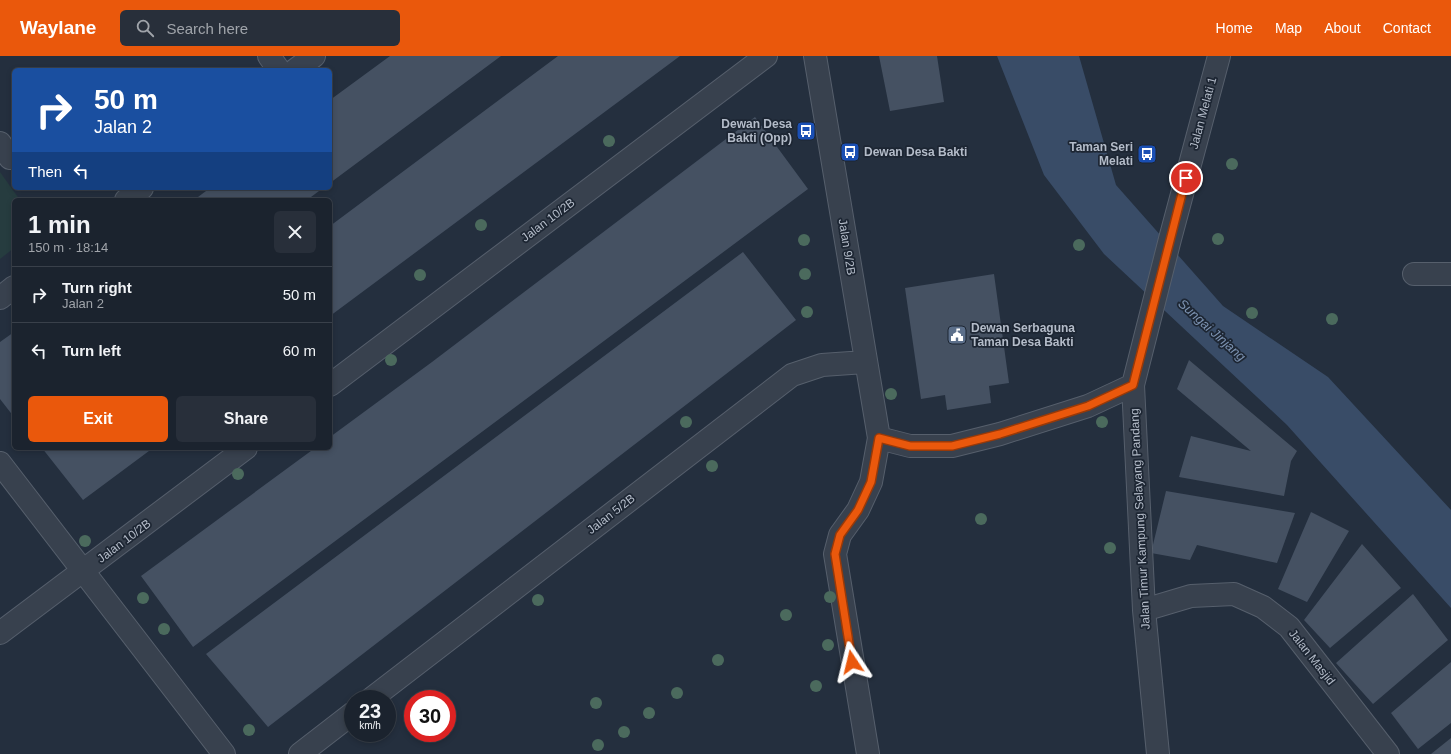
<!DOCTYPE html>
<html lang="en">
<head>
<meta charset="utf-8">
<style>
	body { margin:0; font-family:Arial,sans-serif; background:#282f3a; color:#f1f3f6; height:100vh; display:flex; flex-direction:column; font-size:15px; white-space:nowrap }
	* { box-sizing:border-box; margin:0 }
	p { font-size:13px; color:#a0a4aa }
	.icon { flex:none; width:22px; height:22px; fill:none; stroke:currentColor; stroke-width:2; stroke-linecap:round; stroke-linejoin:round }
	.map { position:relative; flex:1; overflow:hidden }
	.details { position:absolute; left:12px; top:142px; width:320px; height:252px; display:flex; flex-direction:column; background:#1b232e; border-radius:6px; box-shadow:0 2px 6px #0003,0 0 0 1px #39404a }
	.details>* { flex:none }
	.banner { position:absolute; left:12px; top:12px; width:320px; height:122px; border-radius:6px; box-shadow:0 2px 6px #0003,0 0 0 1px #39404a; background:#1a4fa0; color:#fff; overflow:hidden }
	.speed { position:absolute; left:344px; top:634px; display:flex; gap:8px; font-size:20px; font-weight:700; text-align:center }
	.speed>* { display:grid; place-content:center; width:52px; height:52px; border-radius:50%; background:#1b232e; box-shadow:0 2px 6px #0003,0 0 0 1px #39404a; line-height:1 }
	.speed small { font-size:10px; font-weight:400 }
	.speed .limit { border:6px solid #d22; background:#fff; color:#111 }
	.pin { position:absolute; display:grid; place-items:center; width:34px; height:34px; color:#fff; margin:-17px; border:2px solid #fff; border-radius:50%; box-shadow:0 1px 4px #0007 }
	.me { position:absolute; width:44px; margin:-22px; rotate:350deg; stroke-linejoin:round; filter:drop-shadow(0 0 3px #0008) }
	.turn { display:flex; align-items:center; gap:14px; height:84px; padding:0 16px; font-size:18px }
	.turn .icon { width:52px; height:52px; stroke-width:2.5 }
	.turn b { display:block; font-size:28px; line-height:34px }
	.then { display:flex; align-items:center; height:38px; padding:0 16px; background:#0003; gap:8px; font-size:15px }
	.round { display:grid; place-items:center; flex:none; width:42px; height:42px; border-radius:6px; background:#282f3a }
	.headline { display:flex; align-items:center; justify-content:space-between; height:68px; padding:0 16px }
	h1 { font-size:24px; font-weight:700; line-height:30px }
	.action { display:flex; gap:8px; margin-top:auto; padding:8px 16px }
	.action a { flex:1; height:46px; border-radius:6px; background:#ea580c; color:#fff; font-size:16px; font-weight:700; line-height:46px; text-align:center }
	.action a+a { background:#282f3a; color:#f1f3f6 }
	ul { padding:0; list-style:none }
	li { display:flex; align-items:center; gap:12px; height:56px; padding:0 16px; border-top:1px solid #39404a }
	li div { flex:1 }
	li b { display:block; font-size:15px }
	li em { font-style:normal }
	header { display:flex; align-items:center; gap:24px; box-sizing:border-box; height:56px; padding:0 20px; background:#ea580c; color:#fff }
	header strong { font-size:19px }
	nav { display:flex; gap:22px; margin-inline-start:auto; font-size:14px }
	.search { width:280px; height:36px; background:#282f3a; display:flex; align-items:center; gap:10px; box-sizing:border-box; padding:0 14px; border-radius:6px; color:#a0a4aa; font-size:15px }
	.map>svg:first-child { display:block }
</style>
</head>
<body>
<header>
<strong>Waylane</strong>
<div class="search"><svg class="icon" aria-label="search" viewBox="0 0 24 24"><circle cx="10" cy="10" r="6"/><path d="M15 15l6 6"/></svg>Search here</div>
<nav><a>Home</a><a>Map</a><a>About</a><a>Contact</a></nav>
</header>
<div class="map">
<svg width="1451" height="698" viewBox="0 0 1451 698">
	<rect width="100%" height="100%" fill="#242f3e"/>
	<path fill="#263c3f" d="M 0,116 L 20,144 L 14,144 L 14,192 L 0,203 Z"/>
	<path fill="#394c67" d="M 997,0 L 1079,0 L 1116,129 L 1223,250 L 1328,321 L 1451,454 L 1451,552 L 1287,369 L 1104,198 L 1044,119 Z"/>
	<path fill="#455162" d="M 390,0 L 501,0 L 330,127 L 330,44 Z
		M 558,0 L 680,0 L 330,260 L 330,170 Z
		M 879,0 L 937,0 L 944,46 L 890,55 Z
		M 755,61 L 808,133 L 193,591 L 141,520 L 315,392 L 330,392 L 330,381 L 432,306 Z
		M 210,132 L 323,132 L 307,144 L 194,144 Z
		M 743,196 L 796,264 L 268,671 L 206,598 Z
		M 994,218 L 1009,327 L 989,330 L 991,347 L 947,354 L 945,339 L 921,343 L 905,232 Z
		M 14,276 L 14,361 L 0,343 L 0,286 Z
		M 1189,304 L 1297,395 L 1291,405 L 1284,440 L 1179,421 L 1191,380 L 1251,395 L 1177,333 Z
		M 42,392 L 153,392 L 83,444 Z
		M 1166,435 L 1295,457 L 1277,507 L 1197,489 L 1190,504 L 1151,497 Z
		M 1311,456 L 1349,475 L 1307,546 L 1278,533 Z
		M 1362,488 L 1401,532 L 1330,592 L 1304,564 Z
		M 1413,538 L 1448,584 L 1373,648 L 1336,607 Z
		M 1451,606 L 1451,667 L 1418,693 L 1391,657 Z
		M 1451,682 L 1451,698 L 1431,698 Z"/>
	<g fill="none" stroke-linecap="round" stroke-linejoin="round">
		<defs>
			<path id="minor" d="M 269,0 L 279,14
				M 815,0 L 879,382 L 871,426 L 858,454 L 840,479 L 835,498 L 868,698
				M 295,14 L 314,0
				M 0,87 L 10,102
				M 126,144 L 142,132
				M 1414,218 L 1451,218
				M 0,242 L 14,231
				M 330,329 L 766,0
				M 879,382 L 910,390 L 952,390 L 1000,378 L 1088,350 L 1133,329
				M 0,407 L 224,698
				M 1144,554 L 1191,540 L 1234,538 L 1263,551 L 1289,571 L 1388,698
				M 0,577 L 246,392
				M 371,643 L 792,319 L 822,309 L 865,306
				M 300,698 L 353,657
				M 1158,698 L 1144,554 L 1133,329 L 1170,183 L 1219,0"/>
		</defs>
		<use href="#minor" stroke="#565f6c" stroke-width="24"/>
		<use href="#minor" stroke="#38414e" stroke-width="22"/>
	</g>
	<g fill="#4b6a5d">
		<circle cx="609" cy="85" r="6"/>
		<circle cx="1232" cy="108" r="6"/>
		<circle cx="481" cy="169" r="6"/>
		<circle cx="1218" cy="183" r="6"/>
		<circle cx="804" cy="184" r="6"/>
		<circle cx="1079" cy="189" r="6"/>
		<circle cx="805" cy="218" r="6"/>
		<circle cx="420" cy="219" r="6"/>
		<circle cx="807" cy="256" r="6"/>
		<circle cx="1252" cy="257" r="6"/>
		<circle cx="1332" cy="263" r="6"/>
		<circle cx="391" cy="304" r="6"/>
		<circle cx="891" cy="338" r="6"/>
		<circle cx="686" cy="366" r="6"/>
		<circle cx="1102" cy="366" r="6"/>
		<circle cx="712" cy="410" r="6"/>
		<circle cx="238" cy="418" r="6"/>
		<circle cx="981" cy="463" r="6"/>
		<circle cx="85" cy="485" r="6"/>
		<circle cx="1110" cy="492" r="6"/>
		<circle cx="830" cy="541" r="6"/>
		<circle cx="143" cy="542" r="6"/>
		<circle cx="538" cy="544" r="6"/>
		<circle cx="786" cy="559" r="6"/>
		<circle cx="164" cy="573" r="6"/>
		<circle cx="828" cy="589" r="6"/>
		<circle cx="718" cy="604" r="6"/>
		<circle cx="816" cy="630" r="6"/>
		<circle cx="677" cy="637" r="6"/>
		<circle cx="596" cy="647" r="6"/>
		<circle cx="649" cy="657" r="6"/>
		<circle cx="249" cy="674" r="6"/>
		<circle cx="624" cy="676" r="6"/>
		<circle cx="598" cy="689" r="6"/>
	</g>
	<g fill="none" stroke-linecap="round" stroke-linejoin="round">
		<defs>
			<path id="route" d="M 852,606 L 835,498 L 840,479 L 858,454 L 871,426 L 879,382 L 910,390 L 952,390 L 1000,378 L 1088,350 L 1133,329 L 1186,122"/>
		</defs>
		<use href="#route" stroke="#983908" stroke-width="10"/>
		<use href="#route" stroke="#ea580c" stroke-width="7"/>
	</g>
	<defs>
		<symbol id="bus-square" viewBox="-11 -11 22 22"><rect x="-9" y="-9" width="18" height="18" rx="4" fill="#1a4fb4" stroke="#1d2633"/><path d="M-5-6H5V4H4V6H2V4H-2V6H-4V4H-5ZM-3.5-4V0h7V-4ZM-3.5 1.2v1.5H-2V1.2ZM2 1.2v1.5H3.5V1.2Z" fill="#fff"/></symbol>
		<symbol id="civic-square" viewBox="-11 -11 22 22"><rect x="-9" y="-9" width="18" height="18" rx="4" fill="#5c6f8a" stroke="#1d2633"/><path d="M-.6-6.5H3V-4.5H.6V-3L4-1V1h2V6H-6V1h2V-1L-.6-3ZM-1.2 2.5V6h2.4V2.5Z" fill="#fff"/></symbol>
	</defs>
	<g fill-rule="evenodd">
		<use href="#bus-square" x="795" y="64" width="22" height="22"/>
		<use href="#bus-square" x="839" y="85" width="22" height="22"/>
		<use href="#bus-square" x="1136" y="87" width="22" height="22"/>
		<use href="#civic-square" x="946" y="268" width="22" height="22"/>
	</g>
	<g text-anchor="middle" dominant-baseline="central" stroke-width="3.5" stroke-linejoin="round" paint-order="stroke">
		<g font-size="12" fill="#b4bcc9" stroke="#1d2633">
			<text transform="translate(1203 57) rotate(-75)">Jalan Melati 1</text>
			<text transform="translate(548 164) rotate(-37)">Jalan 10/2B</text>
			<text transform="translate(847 191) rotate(81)">Jalan 9/2B</text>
			<text transform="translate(611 458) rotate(-38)">Jalan 5/2B</text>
			<text transform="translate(1140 463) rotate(-93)">Jalan Timur Kampung Selayang Pandang</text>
			<text transform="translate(124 485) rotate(-37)">Jalan 10/2B</text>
			<text transform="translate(1312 601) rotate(52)">Jalan Masjid</text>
		</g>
		<g font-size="12" font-weight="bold" fill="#b4bcc9" stroke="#1d2633" text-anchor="end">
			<text x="792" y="68">Dewan Desa<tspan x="792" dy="14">Bakti (Opp)</tspan></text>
			<text x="1133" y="91">Taman Seri<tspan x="1133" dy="14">Melati</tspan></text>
			<text x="864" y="96" text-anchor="start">Dewan Desa Bakti</text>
			<text x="971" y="272" text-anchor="start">Dewan Serbaguna<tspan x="971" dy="14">Taman Desa Bakti</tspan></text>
		</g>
		<g font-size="13" font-style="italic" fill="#7c92b1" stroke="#1d2633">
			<text transform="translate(1212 274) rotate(42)">Sungai Jinjang</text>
		</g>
	</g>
</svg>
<div class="speed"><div>23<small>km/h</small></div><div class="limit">30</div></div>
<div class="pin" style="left:1186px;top:122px;background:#d93025"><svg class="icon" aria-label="arrive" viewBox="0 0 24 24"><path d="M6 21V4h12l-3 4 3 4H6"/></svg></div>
<svg class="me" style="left:852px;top:606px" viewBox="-20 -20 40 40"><path d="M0-17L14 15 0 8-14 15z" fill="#ea580c" stroke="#fff" stroke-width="4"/></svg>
<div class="banner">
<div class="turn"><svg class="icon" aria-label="right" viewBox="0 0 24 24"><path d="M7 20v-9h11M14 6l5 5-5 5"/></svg><div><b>50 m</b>Jalan 2</div></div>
<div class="then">Then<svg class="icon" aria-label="left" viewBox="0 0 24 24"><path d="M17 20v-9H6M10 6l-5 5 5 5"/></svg></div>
</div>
<section class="details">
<div class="headline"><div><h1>1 min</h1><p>150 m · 18:14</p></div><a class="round"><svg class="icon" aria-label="close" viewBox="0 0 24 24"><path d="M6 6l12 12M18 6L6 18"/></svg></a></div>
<ul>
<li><svg class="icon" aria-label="right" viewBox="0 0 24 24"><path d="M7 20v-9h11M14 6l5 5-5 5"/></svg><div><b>Turn right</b><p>Jalan 2</p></div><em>50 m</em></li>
<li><svg class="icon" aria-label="left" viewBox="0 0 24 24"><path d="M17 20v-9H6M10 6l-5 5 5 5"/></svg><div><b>Turn left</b></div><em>60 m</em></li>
</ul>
<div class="action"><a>Exit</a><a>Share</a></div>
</section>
</div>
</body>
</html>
